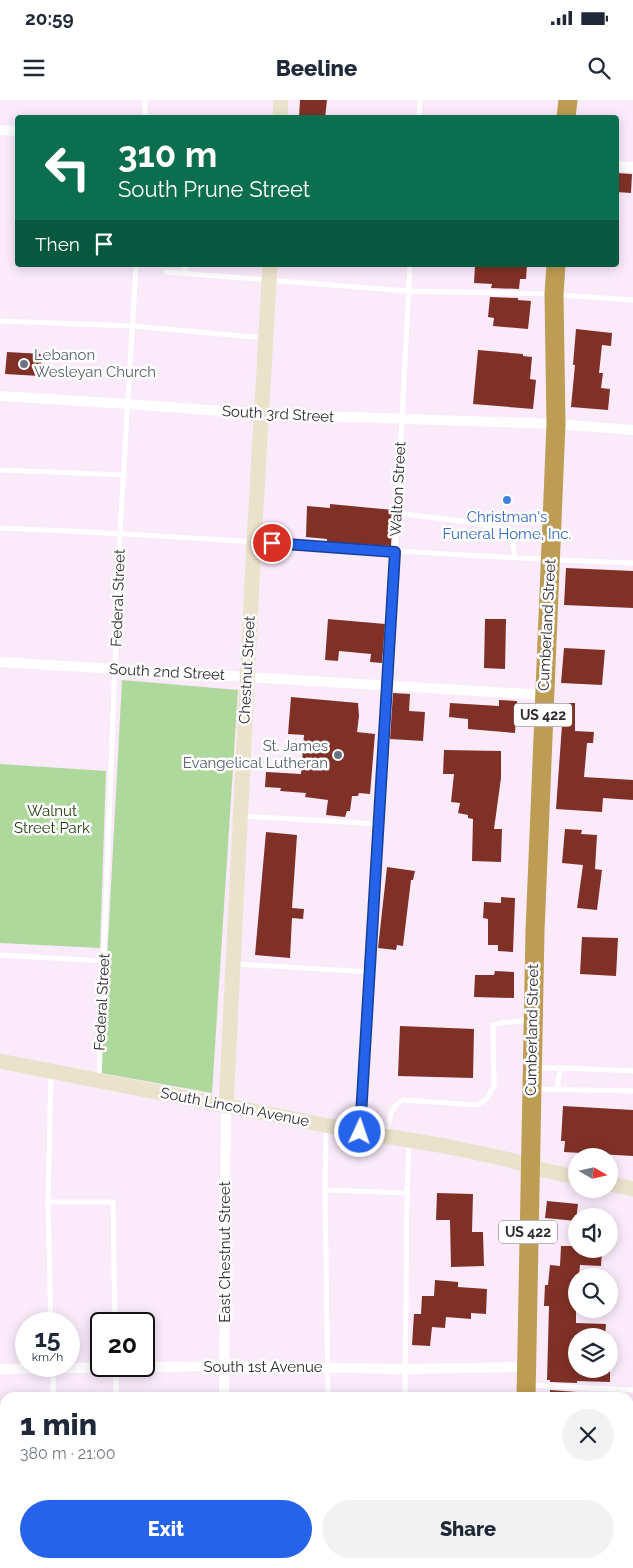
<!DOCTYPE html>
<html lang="en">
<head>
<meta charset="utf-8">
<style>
	body { margin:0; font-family:Raleway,sans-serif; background:#f2f2f3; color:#1f2937; height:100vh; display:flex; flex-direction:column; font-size:19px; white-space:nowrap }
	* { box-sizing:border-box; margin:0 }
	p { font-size:16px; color:#747a83 }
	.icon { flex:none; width:28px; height:28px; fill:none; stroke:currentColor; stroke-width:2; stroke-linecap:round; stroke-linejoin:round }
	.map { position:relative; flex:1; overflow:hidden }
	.drawer { position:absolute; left:0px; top:1292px; width:634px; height:176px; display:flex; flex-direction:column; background:#fff; border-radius:15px 15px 0 0; box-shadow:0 2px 12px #0003 }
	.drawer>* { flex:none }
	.hud { position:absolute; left:15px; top:15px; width:604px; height:152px; border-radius:5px; box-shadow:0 2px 12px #0003; background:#0b6e4f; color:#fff; overflow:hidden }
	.needle { width:32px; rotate:99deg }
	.buttons { position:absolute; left:568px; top:1048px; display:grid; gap:10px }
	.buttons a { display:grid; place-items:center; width:50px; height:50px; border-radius:50%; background:#fff; box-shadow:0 2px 12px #0003; font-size:25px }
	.speed { position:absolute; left:15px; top:1212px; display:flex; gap:10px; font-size:25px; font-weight:700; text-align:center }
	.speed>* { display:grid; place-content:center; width:65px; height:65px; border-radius:50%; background:#fff; box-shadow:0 2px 12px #0003; line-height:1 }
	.speed small { font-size:12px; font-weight:400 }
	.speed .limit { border:2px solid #111; border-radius:8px; background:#fff; color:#111 }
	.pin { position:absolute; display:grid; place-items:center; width:42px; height:42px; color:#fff; margin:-21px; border:2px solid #fff; border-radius:50%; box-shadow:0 1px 5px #0007 }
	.me { position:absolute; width:55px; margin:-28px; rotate:3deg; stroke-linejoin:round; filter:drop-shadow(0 0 4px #0008) }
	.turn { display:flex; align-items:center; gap:18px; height:105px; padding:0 20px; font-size:22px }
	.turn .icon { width:65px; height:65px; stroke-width:2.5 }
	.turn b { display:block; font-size:35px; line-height:42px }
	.then { display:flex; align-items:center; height:48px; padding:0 20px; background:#0003; gap:10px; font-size:19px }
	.round { display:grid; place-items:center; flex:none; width:52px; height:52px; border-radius:26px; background:#f2f2f3 }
	.head { display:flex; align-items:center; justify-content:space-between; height:85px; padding:0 20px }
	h1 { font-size:30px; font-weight:800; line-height:38px }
	.cta { display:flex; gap:10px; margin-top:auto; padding:10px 20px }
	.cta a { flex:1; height:58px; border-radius:30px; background:#2563eb; color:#fff; font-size:20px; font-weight:800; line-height:58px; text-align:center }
	.cta a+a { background:#f2f2f3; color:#1f2937 }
	.status { display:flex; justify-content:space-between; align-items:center; height:35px; padding:0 25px; background:#fff; direction:ltr }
	.status svg { height:14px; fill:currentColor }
	header { display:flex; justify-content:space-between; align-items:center; height:65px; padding:0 20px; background:#fff; font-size:22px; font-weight:800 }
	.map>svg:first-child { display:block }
</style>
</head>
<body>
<div class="status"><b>20:59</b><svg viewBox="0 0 49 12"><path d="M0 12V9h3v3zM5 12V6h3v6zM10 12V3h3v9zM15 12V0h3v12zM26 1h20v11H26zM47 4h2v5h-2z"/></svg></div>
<header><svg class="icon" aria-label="menu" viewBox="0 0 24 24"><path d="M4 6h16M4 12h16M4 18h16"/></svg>Beeline<svg class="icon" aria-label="search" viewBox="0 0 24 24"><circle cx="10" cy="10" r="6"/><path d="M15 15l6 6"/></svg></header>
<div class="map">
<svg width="633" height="1468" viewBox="0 0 633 1468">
	<rect width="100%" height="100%" fill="#faeafa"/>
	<path fill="#afd99c" d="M 122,580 L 238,590 L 212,993 L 101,973 Z
		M 0,664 L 106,671 L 100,848 L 0,843 Z"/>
	<path fill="#803127" d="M 300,0 L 327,0 L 325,18 L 299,18 Z
		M 616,73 L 632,74 L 631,93 L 616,92 Z
		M 475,165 L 527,165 L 526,179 L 520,179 L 519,189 L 491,188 L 492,184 L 474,183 Z
		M 490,197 L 518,198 L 518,200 L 531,201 L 528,229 L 493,226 L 494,218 L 488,217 Z
		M 576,229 L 612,233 L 611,246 L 602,245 L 599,273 L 603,273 L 601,288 L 610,289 L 608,310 L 571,307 L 575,265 L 573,265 Z
		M 478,250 L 523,254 L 523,256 L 532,257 L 530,279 L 536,280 L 533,309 L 473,304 Z
		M 7,252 L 42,254 L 40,276 L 5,274 Z
		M 330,404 L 393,410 L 391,446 L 327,442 L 327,439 L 306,437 L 307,406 L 330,408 Z
		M 566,468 L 633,471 L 633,508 L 564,505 Z
		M 328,519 L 385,524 L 382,563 L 370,562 L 371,554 L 339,551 L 338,561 L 325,560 Z
		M 485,519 L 506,519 L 505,569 L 484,568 Z
		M 564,548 L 605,550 L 602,585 L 561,583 Z
		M 393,593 L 410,594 L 409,611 L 425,612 L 423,641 L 390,639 Z
		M 291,597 L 358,603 L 359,616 L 357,632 L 375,634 L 370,694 L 359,693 L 358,696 L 352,696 L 350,711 L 347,711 L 345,717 L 326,715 L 328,700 L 305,697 L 306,693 L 280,691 L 281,688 L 265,687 L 266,672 L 301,674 L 304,635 L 288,634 Z
		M 499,600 L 517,601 L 515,633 L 468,629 L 468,619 L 449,617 L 450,603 L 499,606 Z
		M 560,603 L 575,603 L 575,631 L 594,632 L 593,643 L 587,643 L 584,677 L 633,680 L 633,700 L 603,698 L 602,712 L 556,709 L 562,625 L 560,625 Z
		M 444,650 L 501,651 L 501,678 L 494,729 L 502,729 L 501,762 L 472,761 L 473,719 L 468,718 L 468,715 L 458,713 L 460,703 L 451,702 L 454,674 L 443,674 Z
		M 565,729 L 582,730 L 581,734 L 597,735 L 595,769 L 602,770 L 597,810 L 577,808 L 583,765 L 562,763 Z
		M 266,732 L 297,735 L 292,808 L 304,809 L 303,819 L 292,818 L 290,858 L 255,855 Z
		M 387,767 L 415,771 L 413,780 L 411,780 L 403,846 L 397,845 L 396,850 L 378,848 Z
		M 501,797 L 515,798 L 513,852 L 498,851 L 498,845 L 488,845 L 488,819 L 483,818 L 484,802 L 501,803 Z
		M 582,837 L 618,838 L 616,876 L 580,874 Z
		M 495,871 L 514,872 L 514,898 L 474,897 L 475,875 L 494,875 Z
		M 400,926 L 474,929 L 473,978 L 398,976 Z
		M 563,1006 L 633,1010 L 633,1056 L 564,1052 L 565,1041 L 561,1041 Z
		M 437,1093 L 473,1094 L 472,1132 L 483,1132 L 484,1166 L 451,1167 L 450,1120 L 436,1120 Z
		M 547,1101 L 578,1104 L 576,1121 L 545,1118 Z
		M 561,1146 L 576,1146 L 576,1149 L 602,1149 L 601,1166 L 580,1165 L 579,1176 L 576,1176 L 576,1223 L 606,1224 L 605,1236 L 576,1236 L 576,1269 L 610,1269 L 610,1282 L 577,1281 L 577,1283 L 550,1282 L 550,1280 L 547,1280 L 549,1206 L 544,1206 L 545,1185 L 548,1185 L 550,1165 L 560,1166 Z
		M 435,1180 L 458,1182 L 458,1187 L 487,1189 L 486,1214 L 471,1213 L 471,1219 L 446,1217 L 445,1228 L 432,1227 L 430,1246 L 412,1245 L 414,1214 L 421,1214 L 422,1196 L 434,1196 Z
		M 550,1290 L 577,1292 L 577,1298 L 550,1298 Z"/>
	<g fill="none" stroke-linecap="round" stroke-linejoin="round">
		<path stroke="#fff" stroke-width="5" d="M 145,18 L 145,0
			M 419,18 L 420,0
			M 166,172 L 408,191 L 550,194
			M 185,174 L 185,165
			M 559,195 L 633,200
			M 0,221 L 132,226 L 264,238
			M 0,370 L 125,375
			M 397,413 L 476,423 L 502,429 L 512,439 L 515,458
			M 0,428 C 211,436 422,456 633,463
			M 243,716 L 379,724
			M 0,855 L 104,861
			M 236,864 L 370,872
			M 537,968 L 564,968
			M 51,974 L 48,1102 L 51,1224
			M 99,980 L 120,433 L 136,165
			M 537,989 L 633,991
			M 560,990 C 556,982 558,974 564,968 L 633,971
			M 326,1028 L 325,1090 L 328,1298
			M 360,1031 L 395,452 L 410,165
			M 388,1034 C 390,1018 388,1008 404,1000 L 477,1005 L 487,999 L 494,986 L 493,925 L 500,923 L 530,920
			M 325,1090 L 407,1093
			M 48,1102 L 113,1102 L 115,1224
			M 116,1267 L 116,1298
			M 529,1285 L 633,1290
			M 53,1298 L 53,1267
			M 405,1298 L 407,1093 L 409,1041
			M 119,1464 L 119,1468
			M 328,1464 L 328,1468
			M 406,1464 L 406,1468"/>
		<path stroke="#fff" stroke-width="10" d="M 0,30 L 18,31
			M 616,66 L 633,67
			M 0,296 L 128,304 L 262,314 L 556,324 L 633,330
			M 0,562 L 543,595
			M 0,1269 L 225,1266 L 405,1269 L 526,1267
			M 224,1298 L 226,1006
			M 629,1426 L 633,1426
			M 222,1468 L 222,1464"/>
		<path stroke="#ebe2cb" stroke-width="15" d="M 280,18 L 281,0
			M 0,961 L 360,1032 L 445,1046 L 506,1059 L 543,1070 L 576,1077
			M 226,1006 L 254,442 L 270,165
			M 609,1084 L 633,1089"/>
		<path stroke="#bd9d53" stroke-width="19" d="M 566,18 L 568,0
			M 526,1298 L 535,831 L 556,324 L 554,194 L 556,165
			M 527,1464 L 527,1468"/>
	</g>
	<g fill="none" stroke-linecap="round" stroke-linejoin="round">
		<defs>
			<path id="route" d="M 272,443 L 395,452 L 360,1032"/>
		</defs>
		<use href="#route" stroke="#184099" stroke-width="12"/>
		<use href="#route" stroke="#2563eb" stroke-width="9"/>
	</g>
	<g fill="#6b7280" stroke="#fdfdfd" stroke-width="2">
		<circle cx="24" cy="264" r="5"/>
		<circle cx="338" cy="655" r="5"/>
	</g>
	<circle fill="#3f7fe0" stroke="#fdfdfd" stroke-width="2" cx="507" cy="400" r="5"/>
	<g text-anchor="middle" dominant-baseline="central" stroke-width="5" stroke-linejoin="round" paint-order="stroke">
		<g fill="#fdfdfd" stroke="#6f6b6f" stroke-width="1">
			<rect x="514" y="603.5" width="58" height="23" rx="4"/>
			<rect x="499" y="1120.5" width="58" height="23" rx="4"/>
		</g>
		<g font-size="14" font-weight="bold" fill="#322c32">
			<text x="543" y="615">US 422</text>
			<text x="528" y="1132">US 422</text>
		</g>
		<g font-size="15" fill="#5b616d" stroke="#fdfdfd" text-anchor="start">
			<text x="34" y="255">Lebanon<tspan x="34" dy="17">Wesleyan Church</tspan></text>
			<text x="328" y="646" text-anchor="end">St. James<tspan x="328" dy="17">Evangelical Lutheran</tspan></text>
		</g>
		<g font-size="15" fill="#322c32" stroke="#fdfdfd">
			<text transform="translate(278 314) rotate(3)">South 3rd Street</text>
			<text transform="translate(398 389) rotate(-87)">Walton Street</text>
			<text transform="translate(118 498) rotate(-88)">Federal Street</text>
			<text transform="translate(547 525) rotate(-87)">Cumberland Street</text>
			<text transform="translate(247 570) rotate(-87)">Chestnut Street</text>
			<text transform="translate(167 572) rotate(3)">South 2nd Street</text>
			<text transform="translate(102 902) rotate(-87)">Federal Street</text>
			<text transform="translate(532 930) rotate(-89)">Cumberland Street</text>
			<text transform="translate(235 1007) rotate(11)">South Lincoln Avenue</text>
			<text transform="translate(225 1152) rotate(-90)">East Chestnut Street</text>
			<text x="263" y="1267">South 1st Avenue</text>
		</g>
		<g font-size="15" fill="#366cbe" stroke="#fdfdfd">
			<text x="507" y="417">Christman's<tspan x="507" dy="17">Funeral Home, Inc.</tspan></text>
		</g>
		<g font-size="15" fill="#1d3d0a" stroke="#fdfdfd">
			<text x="52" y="711">Walnut<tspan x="52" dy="17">Street Park</tspan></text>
		</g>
	</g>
</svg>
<div class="buttons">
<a><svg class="needle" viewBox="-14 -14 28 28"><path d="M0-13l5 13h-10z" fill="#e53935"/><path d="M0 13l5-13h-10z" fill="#747a83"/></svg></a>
<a><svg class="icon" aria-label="sound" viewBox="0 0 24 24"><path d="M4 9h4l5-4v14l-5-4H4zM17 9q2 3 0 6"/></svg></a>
<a><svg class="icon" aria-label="search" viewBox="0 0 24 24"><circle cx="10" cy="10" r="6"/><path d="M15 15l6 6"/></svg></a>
<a><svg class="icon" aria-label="layers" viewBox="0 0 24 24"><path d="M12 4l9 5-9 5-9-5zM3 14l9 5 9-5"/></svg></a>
</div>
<div class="speed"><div>15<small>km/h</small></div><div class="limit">20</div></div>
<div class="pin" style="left:272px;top:443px;background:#d93025"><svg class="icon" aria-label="arrive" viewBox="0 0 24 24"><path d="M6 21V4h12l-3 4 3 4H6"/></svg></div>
<svg class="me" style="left:360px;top:1032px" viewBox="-20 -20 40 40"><circle r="17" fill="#2563eb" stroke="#fff" stroke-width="3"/><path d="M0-11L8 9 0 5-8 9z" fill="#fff"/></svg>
<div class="hud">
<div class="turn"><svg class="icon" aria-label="left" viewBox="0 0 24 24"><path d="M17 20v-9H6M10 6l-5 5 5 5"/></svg><div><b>310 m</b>South Prune Street</div></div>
<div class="then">Then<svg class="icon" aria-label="arrive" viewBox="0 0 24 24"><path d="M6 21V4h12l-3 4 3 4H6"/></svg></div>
</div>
<section class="drawer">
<div class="head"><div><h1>1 min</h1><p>380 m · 21:00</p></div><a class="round"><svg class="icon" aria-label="close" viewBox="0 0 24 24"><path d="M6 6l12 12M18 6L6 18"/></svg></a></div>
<div class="cta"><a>Exit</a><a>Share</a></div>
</section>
</div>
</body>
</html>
